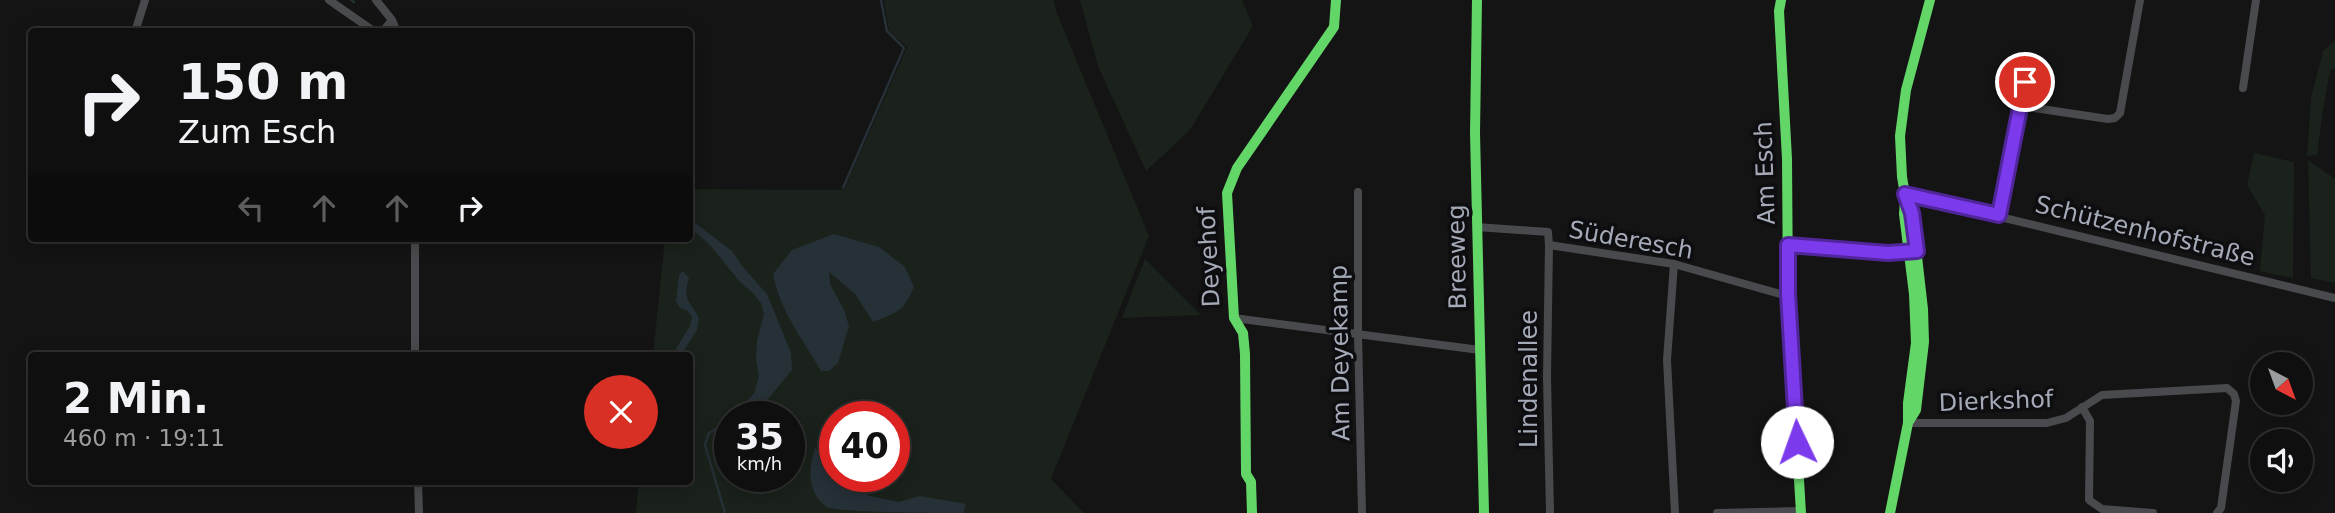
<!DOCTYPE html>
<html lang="de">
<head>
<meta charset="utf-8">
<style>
	body { margin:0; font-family:"DejaVu Sans",sans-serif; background:#181818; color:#f1f3f6; height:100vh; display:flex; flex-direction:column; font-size:26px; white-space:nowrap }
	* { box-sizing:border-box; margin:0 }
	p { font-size:23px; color:#9b9c9e }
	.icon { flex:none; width:38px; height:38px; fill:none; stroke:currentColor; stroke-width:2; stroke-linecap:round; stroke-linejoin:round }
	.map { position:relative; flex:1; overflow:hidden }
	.details { position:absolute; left:28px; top:352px; width:665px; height:133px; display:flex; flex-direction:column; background:#0f0f0f; border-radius:7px; box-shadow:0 4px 18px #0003,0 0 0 2px #2f2f2f }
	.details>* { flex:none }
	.hud { position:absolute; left:28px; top:28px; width:665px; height:214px; border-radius:7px; box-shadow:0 4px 18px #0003,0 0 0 2px #2f2f2f; background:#0f0f0f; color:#f1f3f6; overflow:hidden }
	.needle { width:46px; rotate:139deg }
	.tools { position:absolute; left:2250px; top:352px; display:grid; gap:14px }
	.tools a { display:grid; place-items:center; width:63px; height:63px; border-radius:50%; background:#0f0f0f; box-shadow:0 4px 18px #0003,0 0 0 2px #2f2f2f; font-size:35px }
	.speed { position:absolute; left:714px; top:401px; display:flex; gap:14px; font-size:35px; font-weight:700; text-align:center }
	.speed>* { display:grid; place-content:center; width:91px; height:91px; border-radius:50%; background:#0f0f0f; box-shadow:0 4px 18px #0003,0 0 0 2px #2f2f2f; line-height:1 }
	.speed small { font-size:18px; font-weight:400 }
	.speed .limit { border:10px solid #d22; background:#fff; color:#111 }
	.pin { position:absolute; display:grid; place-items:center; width:60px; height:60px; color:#fff; margin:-30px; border:4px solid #fff; border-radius:50%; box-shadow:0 2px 7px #0007 }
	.me { position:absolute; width:77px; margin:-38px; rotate:357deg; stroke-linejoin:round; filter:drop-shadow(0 0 5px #0008) }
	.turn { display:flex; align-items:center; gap:24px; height:147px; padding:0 35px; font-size:32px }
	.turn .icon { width:91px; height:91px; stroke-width:2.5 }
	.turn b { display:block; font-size:49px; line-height:60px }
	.lanes { display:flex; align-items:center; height:66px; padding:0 35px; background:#0003; justify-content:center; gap:35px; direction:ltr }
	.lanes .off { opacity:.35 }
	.round { display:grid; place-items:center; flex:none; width:74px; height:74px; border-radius:37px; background:#181818 }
	.overview { display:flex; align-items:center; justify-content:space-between; height:119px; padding:0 35px }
	h1 { font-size:42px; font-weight:700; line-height:52px }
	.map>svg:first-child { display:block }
</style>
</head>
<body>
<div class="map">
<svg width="2335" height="513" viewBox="0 0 2335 513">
	<rect width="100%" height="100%" fill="#141414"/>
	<path fill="#1a221b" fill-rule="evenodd" d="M 884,0 L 1054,0 L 1056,11 L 1149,236 L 1051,479 L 1084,513 L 636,513 L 639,481 L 690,481 L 690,355 L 653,355 L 665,238 L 690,238 L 690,189 L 844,190 L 907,47 L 889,31 ZM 730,416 L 789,416 L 789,476 L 730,476 ZM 835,416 L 894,416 L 894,476 L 835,476 Z
		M 1080,0 L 1242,0 L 1253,26 L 1190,130 L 1146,171 L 1098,66 Z
		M 2335,41 L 2335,68 L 2330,70 L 2322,116 L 2317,155 L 2307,156 L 2311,98 L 2323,51 Z
		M 2254,153 L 2294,162 L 2293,278 L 2260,271 L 2265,215 L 2247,185 Z
		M 2308,160 L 2335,179 L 2335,283 L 2311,278 Z
		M 1145,259 L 1201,315 L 1122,318 Z"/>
	<path fill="#263037" d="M 690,219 L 732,251 L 743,267 L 767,294 L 791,353 L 792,370 L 757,412 L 750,416 L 733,416 L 754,393 L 759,376 L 756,359 L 757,340 L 764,314 L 761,303 L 753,293 L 740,282 L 709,244 L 690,227 Z
		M 834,234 L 879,247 L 905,267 L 914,287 C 903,312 898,312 873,322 L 855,294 L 829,272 L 830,284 L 844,310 L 849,326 L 838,363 L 829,371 L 821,371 C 803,340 779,309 773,274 L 792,250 Z
		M 683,271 L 689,278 C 682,300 690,301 699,318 L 697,330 L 681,355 L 672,355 L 690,326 L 692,317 L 688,311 L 680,308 L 676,301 L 679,275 Z
		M 815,448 L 835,471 L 835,476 L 842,476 L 869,496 L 899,502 L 920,496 L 966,504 L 963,513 C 938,513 843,513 827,507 C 807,494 808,468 815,448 Z"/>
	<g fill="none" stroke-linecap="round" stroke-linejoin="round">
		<path stroke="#263037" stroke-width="2.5" d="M 351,0 L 354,2
			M 843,188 L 904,48 L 887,31 L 881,0
			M 725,513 L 705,445 L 709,433 L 730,421"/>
		<path stroke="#484a4d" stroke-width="8" d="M 329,0 L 375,32
			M 376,0 L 392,20 L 397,32
			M 135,32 L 145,0
			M 380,32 L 384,30 L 392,20
			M 2243,88 L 2256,0
			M 2021,106 L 2029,58
			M 1358,192 L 1358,334 L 1362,513
			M 1905,194 L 2335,298
			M 1999,215 L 2021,106 L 2108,119 L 2115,118 L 2120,113 L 2140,0
			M 1477,227 L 1548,232 L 1549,245 L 1674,264 L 1780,294 L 1788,294
			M 1549,245 L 1547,377 L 1550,513
			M 1788,245 L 1888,253 L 1914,252
			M 1674,264 L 1667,360 L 1675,513
			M 1234,318 L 1480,350
			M 415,355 L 415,238
			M 2082,407 L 2090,421 L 2089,500 L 2102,509 L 2153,513
			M 1908,423 L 2047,423 L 2066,418 L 2102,395 L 2227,388 L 2234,394 L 2236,401 L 2221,508 L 2217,513
			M 418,481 L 419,513
			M 1717,513 L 1801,511"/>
		<path stroke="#63d668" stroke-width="10" d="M 1477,0 L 1475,133 L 1484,513
			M 1781,0 L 1779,11 L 1787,159 L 1788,294 L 1801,513
			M 1908,423 L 1916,410 L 1924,342 L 1923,309 L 1912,213 L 1905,194 L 1902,177 L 1900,136 L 1906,90 L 1930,0
			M 1252,513 L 1251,482 L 1246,474 L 1245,354 L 1243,333 L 1234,318 L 1227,193 L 1237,168 L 1334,27 L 1336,0
			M 1890,513 L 1908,423 L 1908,403 L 1916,343 L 1914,294 L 1904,214 L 1905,201"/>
	</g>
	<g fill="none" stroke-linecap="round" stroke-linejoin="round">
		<defs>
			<path id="route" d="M 1797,442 L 1788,294 L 1788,245 L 1888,253 L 1917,251 L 1912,213 L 1905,194 L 1999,215 L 2025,82"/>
		</defs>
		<use href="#route" stroke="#51269a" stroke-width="18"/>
		<use href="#route" stroke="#7c3aed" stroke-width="12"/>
	</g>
	<g text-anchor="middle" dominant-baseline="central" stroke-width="7" stroke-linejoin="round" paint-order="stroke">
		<g font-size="24" fill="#a4aab7" stroke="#0e0e10">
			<text transform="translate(1765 173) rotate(-92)">Am Esch</text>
			<text transform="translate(2145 231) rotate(14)">Schützenhofstraße</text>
			<text transform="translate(1631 240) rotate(10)">Süderesch</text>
			<text transform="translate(1209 257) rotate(-93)">Deyehof</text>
			<text transform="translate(1457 257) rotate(-91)">Breeweg</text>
			<text transform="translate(1340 353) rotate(-91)">Am Deyekamp</text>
			<text transform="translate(1529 379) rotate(-90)">Lindenallee</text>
			<text transform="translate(1996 401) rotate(-2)">Dierkshof</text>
		</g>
	</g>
</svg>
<div class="tools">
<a><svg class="needle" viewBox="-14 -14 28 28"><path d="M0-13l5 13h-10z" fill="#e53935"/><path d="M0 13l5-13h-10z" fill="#9b9c9e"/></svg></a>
<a><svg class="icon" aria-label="sound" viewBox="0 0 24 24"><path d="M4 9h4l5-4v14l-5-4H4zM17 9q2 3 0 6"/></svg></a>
</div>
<div class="speed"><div>35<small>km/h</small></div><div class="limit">40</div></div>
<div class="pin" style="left:2025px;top:82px;background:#d93025"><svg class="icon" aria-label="arrive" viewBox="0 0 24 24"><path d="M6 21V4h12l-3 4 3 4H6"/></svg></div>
<svg class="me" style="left:1797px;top:442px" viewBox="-20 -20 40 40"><circle r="19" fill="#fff"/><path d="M0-13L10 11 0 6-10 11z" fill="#7c3aed"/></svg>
<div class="hud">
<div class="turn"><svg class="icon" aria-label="right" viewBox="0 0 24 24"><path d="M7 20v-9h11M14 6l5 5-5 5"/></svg><div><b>150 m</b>Zum Esch</div></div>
<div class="lanes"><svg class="icon off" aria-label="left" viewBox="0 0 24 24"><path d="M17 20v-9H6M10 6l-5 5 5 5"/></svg><svg class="icon off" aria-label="ahead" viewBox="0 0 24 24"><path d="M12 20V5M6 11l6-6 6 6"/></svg><svg class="icon off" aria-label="ahead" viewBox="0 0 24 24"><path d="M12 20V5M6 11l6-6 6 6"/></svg><svg class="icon" aria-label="right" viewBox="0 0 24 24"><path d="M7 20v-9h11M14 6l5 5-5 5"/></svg></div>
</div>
<section class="details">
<div class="overview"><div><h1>2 Min.</h1><p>460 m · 19:11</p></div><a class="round" style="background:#d93025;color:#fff"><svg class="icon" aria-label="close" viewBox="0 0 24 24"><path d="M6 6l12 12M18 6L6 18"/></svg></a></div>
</section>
</div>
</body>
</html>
